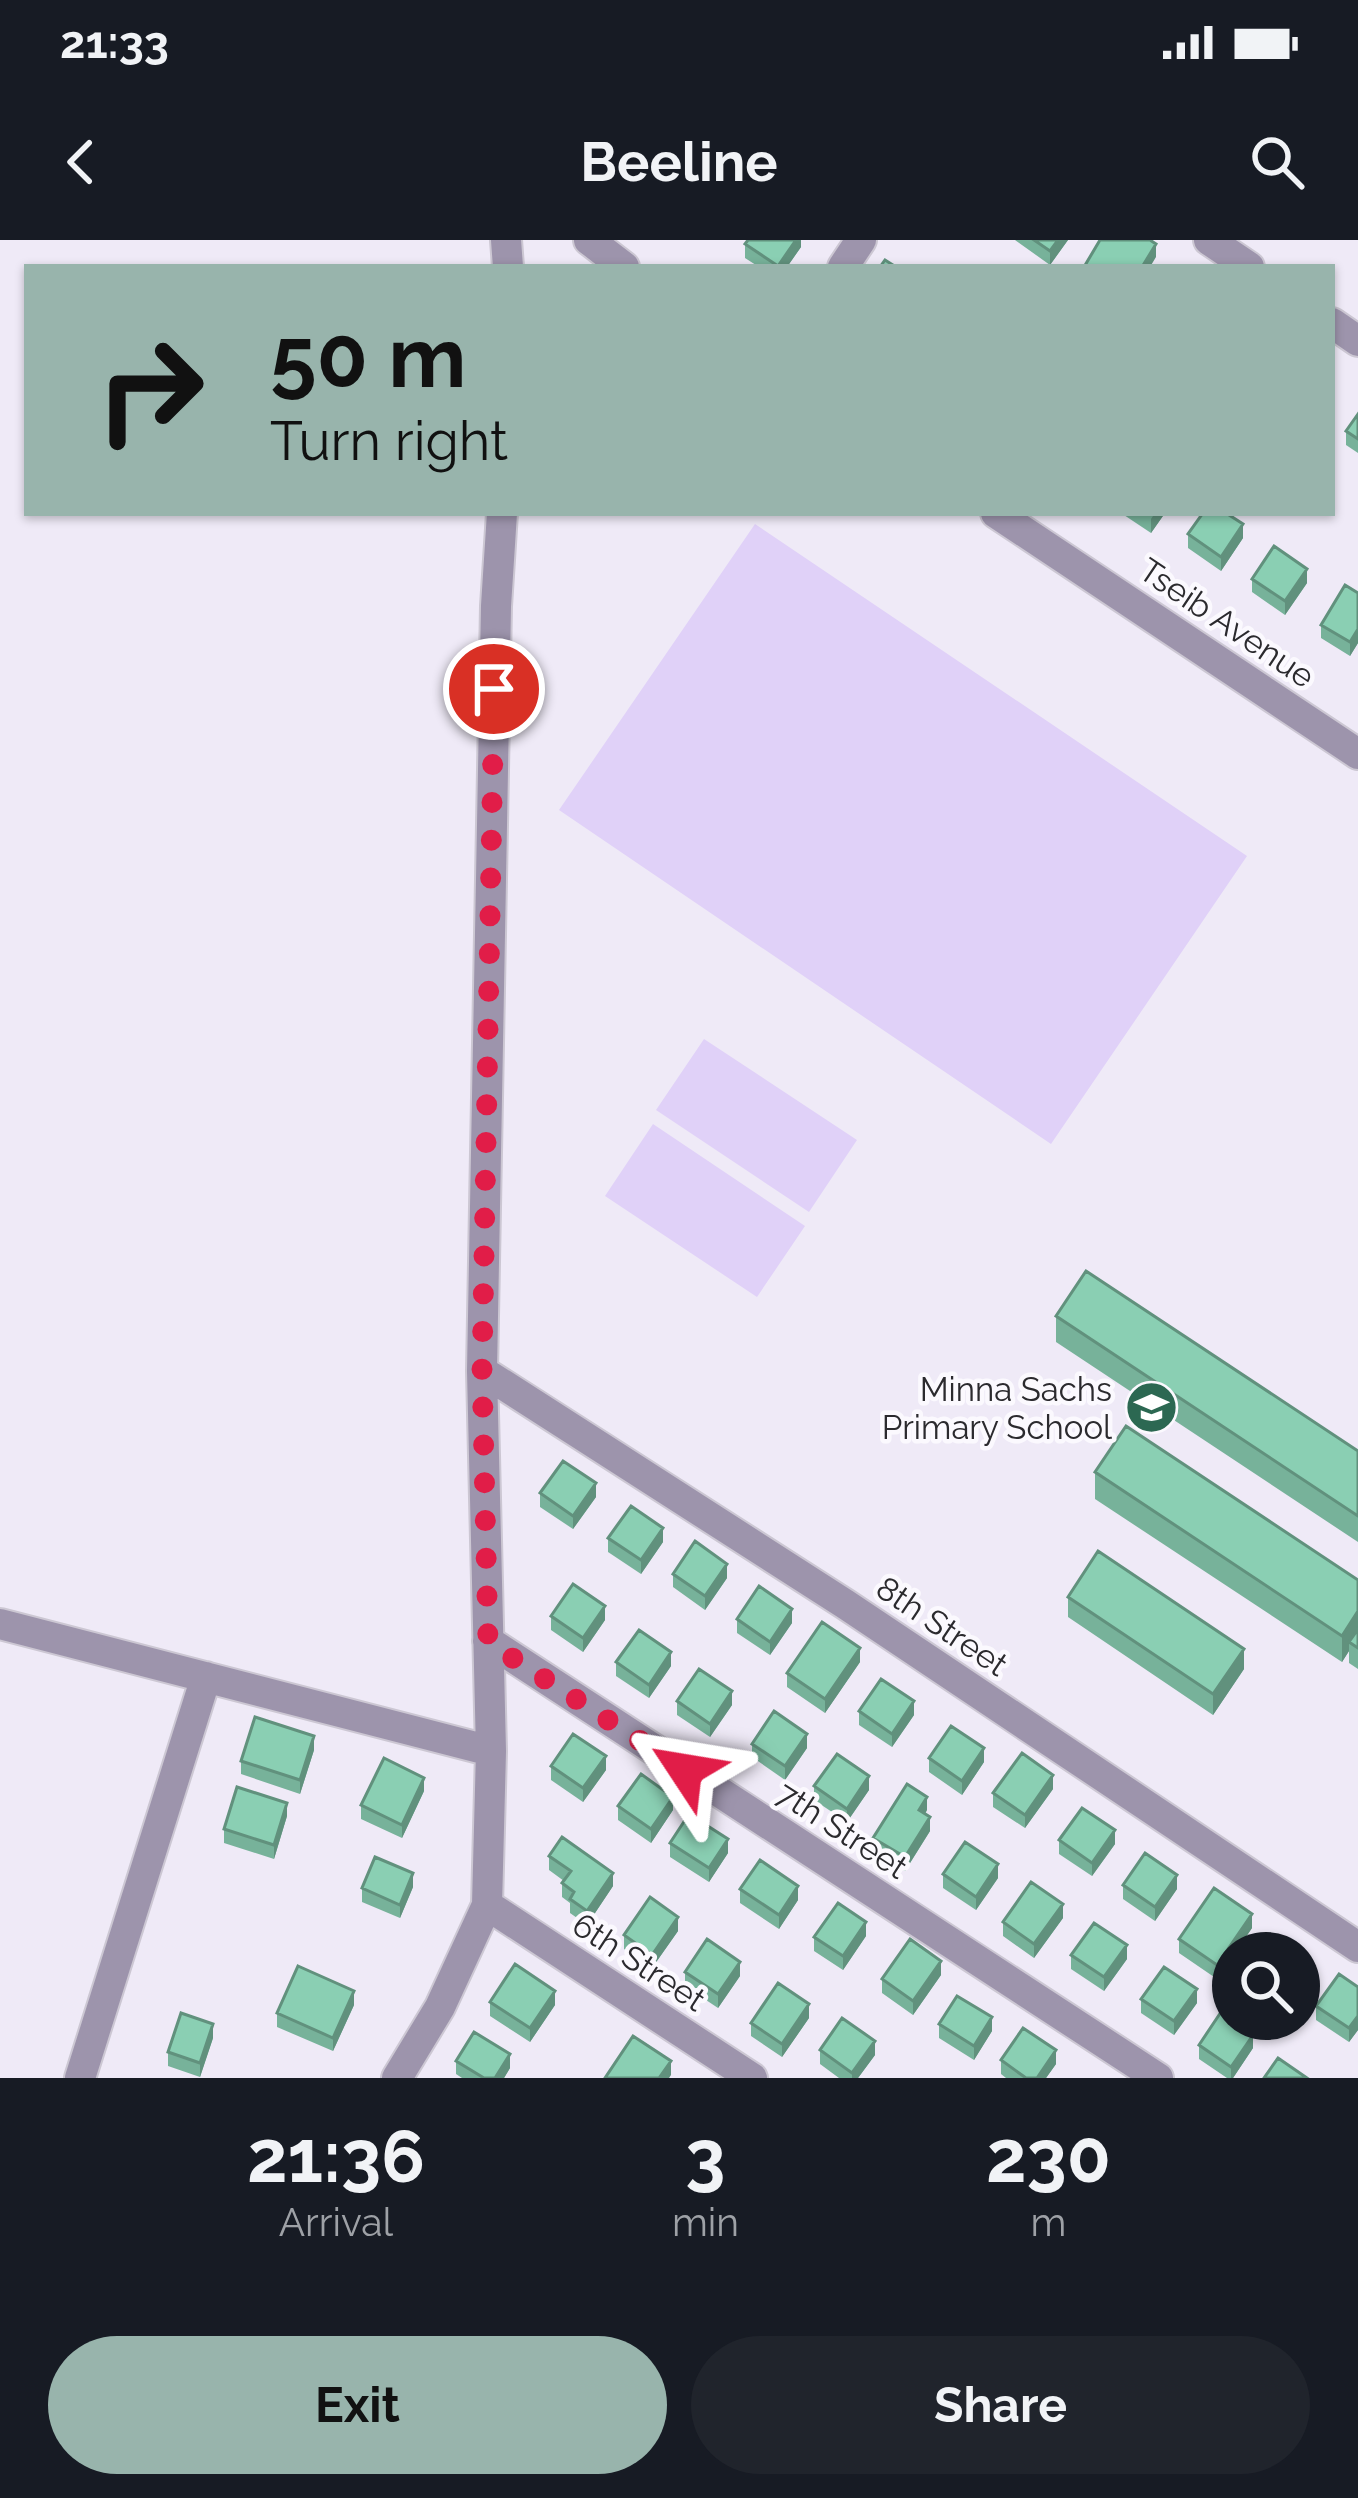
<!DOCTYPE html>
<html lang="en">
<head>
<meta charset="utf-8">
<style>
	body { margin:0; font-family:Raleway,sans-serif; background:#20242c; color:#f1f3f6; height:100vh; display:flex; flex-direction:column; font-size:45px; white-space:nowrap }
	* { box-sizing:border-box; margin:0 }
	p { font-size:39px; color:#9ea1a6 }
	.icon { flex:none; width:66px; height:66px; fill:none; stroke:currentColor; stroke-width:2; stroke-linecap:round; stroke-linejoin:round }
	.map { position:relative; height:1838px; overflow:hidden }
	.panel { display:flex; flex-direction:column; background:#171b24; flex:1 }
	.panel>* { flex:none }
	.top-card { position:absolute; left:24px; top:24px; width:1311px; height:252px; border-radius:0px; box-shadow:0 3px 9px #0004; background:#98b4ac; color:#111; overflow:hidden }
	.controls { position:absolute; left:1212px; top:1692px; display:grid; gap:24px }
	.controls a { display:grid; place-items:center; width:108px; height:108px; border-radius:50%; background:#171b24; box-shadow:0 3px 9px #0004; font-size:60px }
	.pin { position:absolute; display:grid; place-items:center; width:102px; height:102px; color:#fff; margin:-51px; border:6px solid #fff; border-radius:50%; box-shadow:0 3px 12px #0007 }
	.me { position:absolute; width:132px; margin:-66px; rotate:303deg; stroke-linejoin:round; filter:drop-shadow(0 0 9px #0008) }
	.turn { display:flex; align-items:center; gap:42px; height:252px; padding:0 48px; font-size:54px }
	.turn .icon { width:156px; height:156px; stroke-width:2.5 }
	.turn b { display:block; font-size:84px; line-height:102px }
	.eta { display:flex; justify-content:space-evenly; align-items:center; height:204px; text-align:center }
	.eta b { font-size:72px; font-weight:700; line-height:84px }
	.action { display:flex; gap:24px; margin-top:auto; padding:24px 48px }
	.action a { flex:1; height:138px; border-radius:72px; background:#98b4ac; color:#111; font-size:48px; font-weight:700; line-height:138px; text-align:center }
	.action a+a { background:#20242c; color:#f1f3f6 }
	.status { display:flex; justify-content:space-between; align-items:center; height:84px; padding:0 60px; background:#171b24; direction:ltr }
	.status svg { height:33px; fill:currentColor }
	header { display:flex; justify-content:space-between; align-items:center; height:156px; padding:0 48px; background:#171b24; font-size:54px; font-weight:700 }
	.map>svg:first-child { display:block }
</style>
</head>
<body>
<div class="status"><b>21:33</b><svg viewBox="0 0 49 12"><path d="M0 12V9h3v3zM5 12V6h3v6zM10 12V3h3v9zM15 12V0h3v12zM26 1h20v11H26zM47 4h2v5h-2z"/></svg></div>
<header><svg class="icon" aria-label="back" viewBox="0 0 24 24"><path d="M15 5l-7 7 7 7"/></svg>Beeline<svg class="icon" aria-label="search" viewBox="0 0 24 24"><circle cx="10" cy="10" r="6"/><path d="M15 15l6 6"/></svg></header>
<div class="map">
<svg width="1358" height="1838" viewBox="0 0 1358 1838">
	<rect width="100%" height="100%" fill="#efeaf7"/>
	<path fill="#e0d1f8" d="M 755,284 L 1247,616 L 1051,904 L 559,570 Z
		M 704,799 L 857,900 L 809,972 L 656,870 Z
		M 653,884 L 805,986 L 757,1057 L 605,956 Z"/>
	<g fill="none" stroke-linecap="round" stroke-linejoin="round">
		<defs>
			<path id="minor" d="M 506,0 L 508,27
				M 589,0 L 624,27
				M 1209,0 L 1249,27
				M 843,27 L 861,0
				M 1332,83 L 1358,101
				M 996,273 L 1358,514
				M 482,1131 L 845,1364 L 1358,1707
				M 0,1384 L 491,1511
				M 488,1401 L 1158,1838
				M 487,1665 L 752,1838
				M 80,1838 L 206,1437
				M 397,1838 L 440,1767 L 487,1665 L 491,1511 L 482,1131 L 496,366 L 502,273"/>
		</defs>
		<use href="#minor" stroke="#ccc7d3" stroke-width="34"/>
		<use href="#minor" stroke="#9d94ac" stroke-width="30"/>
	</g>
	<path fill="#77b29a" d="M 801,0 L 801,7 L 787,27 L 759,27 L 745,18 L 745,4 Z
		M 1015,0 L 1068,0 L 1050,25 Z
		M 1358,174 L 1358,213 L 1346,205 L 1346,191 Z
		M 1121,273 L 1165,273 L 1151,293 Z
		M 1188,294 L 1243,298 L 1221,331 L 1188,308 Z
		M 1252,339 L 1307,343 L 1285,375 L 1252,352 Z
		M 1358,353 L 1358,403 L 1350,416 L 1321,398 L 1321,385 Z
		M 1056,1076 L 1358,1211 L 1358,1302 L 1056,1102 Z
		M 1126,1186 L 1358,1408 L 1358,1429 L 1349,1423 L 1349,1411 L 1342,1422 L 1095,1259 L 1095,1232 Z
		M 540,1253 L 596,1257 L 573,1289 L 540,1267 Z
		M 608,1298 L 663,1302 L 641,1334 L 608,1312 Z
		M 673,1334 L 727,1338 L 705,1370 L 673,1347 Z
		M 1068,1357 L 1244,1429 L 1213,1475 L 1068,1377 Z
		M 551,1376 L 605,1380 L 583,1412 L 551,1390 Z
		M 737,1379 L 792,1383 L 770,1415 L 737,1393 Z
		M 616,1422 L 671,1426 L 649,1458 L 616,1436 Z
		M 860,1422 L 825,1473 L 787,1447 L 787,1433 Z
		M 677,1461 L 732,1465 L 710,1497 L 677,1475 Z
		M 859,1471 L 914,1475 L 892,1507 L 859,1485 Z
		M 752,1504 L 807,1508 L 785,1540 L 752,1517 Z
		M 314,1510 L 300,1554 L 241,1534 L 241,1521 Z
		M 929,1518 L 984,1522 L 962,1555 L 929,1532 Z
		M 551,1526 L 606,1530 L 583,1562 L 551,1540 Z
		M 814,1546 L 869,1550 L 847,1582 L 814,1560 Z
		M 1053,1549 L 1025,1588 L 993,1567 L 993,1553 Z
		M 424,1551 L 402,1598 L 361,1579 L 361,1565 Z
		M 618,1566 L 673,1570 L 651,1603 L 618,1580 Z
		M 927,1570 L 925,1574 L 930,1591 L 905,1631 L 873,1612 L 873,1598 Z
		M 287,1576 L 274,1619 L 224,1603 L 224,1589 Z
		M 1059,1600 L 1115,1604 L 1092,1636 L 1059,1614 Z
		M 670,1603 L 728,1613 L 709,1642 L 670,1617 Z
		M 549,1616 L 613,1646 L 587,1685 L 570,1673 L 570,1663 L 562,1657 L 562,1643 L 564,1641 L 549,1630 Z
		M 943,1634 L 998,1638 L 976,1670 L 943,1648 Z
		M 1123,1645 L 1177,1649 L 1155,1681 L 1123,1659 Z
		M 413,1647 L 400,1678 L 362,1662 L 362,1648 Z
		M 740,1649 L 798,1660 L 779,1689 L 740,1663 Z
		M 1063,1678 L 1034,1718 L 1003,1696 L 1003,1682 Z
		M 1252,1688 L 1217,1739 L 1179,1713 L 1179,1699 Z
		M 678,1691 L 652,1728 L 624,1709 L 624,1695 Z
		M 866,1696 L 843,1730 L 814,1711 L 814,1697 Z
		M 1071,1715 L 1127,1719 L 1104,1751 L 1071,1729 Z
		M 685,1732 L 740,1736 L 718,1768 L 685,1746 Z
		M 941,1735 L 913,1775 L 882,1753 L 882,1739 Z
		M 1358,1747 L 1358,1790 L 1349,1802 L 1316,1780 L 1316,1766 Z
		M 1141,1759 L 1197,1763 L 1174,1795 L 1141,1773 Z
		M 490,1762 L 555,1765 L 530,1802 L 490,1776 Z
		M 354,1765 L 333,1811 L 277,1787 L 277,1773 Z
		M 809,1778 L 782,1817 L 751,1796 L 751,1783 Z
		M 939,1784 L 992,1791 L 974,1820 L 939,1798 Z
		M 213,1798 L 200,1837 L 168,1826 L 168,1812 Z
		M 1199,1805 L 1253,1808 L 1233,1838 L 1227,1838 L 1199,1819 Z
		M 820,1810 L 875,1815 L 858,1838 L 839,1838 L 820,1824 Z
		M 1001,1820 L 1056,1824 L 1046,1838 L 1006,1838 L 1001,1834 Z
		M 456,1821 L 510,1828 L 504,1838 L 462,1838 L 456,1834 Z"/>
	<path fill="#61917d" d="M 796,0 L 801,0 L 801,7 L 787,27 L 778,27 Z
		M 1058,0 L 1068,0 L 1050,25 L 1050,11 Z
		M 1156,4 L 1156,17 L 1150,27 L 1142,27 Z
		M 1155,273 L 1165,273 L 1151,293 L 1151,279 Z
		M 1243,284 L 1243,298 L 1221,331 L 1221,317 Z
		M 1307,329 L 1307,343 L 1285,375 L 1285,361 Z
		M 1358,389 L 1358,403 L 1350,416 L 1350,402 Z
		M 596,1243 L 596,1257 L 573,1289 L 573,1276 Z
		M 663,1288 L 663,1302 L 641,1334 L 641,1320 Z
		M 727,1324 L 727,1338 L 705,1370 L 705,1356 Z
		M 605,1366 L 605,1380 L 583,1412 L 583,1398 Z
		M 792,1369 L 792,1383 L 770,1415 L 770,1402 Z
		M 1358,1371 L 1358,1397 L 1349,1402 L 1349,1411 L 1342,1422 L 1342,1396 Z
		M 860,1408 L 860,1422 L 825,1473 L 825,1459 Z
		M 1244,1409 L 1244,1429 L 1213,1475 L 1213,1454 Z
		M 671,1412 L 671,1426 L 649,1458 L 649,1445 Z
		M 732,1451 L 732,1465 L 710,1497 L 710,1484 Z
		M 914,1461 L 914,1475 L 892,1507 L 892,1494 Z
		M 807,1494 L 807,1508 L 785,1540 L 785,1526 Z
		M 314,1496 L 314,1510 L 300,1554 L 300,1540 Z
		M 984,1508 L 984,1522 L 962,1555 L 962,1541 Z
		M 606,1516 L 606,1530 L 583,1562 L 583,1548 Z
		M 1053,1535 L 1053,1549 L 1025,1588 L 1025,1575 Z
		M 869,1536 L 869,1550 L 847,1582 L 847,1569 Z
		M 424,1538 L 424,1551 L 402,1598 L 402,1585 Z
		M 673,1557 L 673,1570 L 651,1603 L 651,1589 Z
		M 927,1557 L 927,1570 L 919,1583 L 919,1570 Z
		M 287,1563 L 287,1576 L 274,1619 L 274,1605 Z
		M 930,1577 L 930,1591 L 905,1631 L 905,1617 Z
		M 1115,1590 L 1115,1604 L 1092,1636 L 1092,1623 Z
		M 728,1599 L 728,1613 L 709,1642 L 709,1628 Z
		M 998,1624 L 998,1638 L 976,1670 L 976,1657 Z
		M 413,1633 L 413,1647 L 400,1678 L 400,1665 Z
		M 613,1633 L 613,1646 L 587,1685 L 587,1671 Z
		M 1177,1635 L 1177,1649 L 1155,1681 L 1155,1667 Z
		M 798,1646 L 798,1660 L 779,1689 L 779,1675 Z
		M 1063,1664 L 1063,1678 L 1034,1718 L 1034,1704 Z
		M 1252,1674 L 1252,1688 L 1217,1739 L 1217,1725 Z
		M 678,1677 L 678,1691 L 652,1728 L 652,1715 Z
		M 866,1682 L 866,1696 L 843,1730 L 843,1716 Z
		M 1127,1705 L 1127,1719 L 1104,1751 L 1104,1737 Z
		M 941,1721 L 941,1735 L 913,1775 L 913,1761 Z
		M 1306,1721 L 1306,1734 L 1299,1745 L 1299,1731 Z
		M 740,1722 L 740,1736 L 718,1768 L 718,1754 Z
		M 1197,1749 L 1197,1763 L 1174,1795 L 1174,1781 Z
		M 354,1751 L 354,1765 L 333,1811 L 333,1798 Z
		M 555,1751 L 555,1765 L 530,1802 L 530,1788 Z
		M 809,1764 L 809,1778 L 782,1817 L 782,1804 Z
		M 1358,1776 L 1358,1790 L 1349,1802 L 1349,1788 Z
		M 992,1777 L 992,1791 L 974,1820 L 974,1806 Z
		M 213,1784 L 213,1798 L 200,1837 L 200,1823 Z
		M 1253,1795 L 1253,1808 L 1233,1838 L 1231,1838 L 1231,1827 Z
		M 875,1801 L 875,1815 L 858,1838 L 852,1838 L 852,1833 Z
		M 1056,1810 L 1056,1824 L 1046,1838 L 1037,1838 Z
		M 510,1814 L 510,1828 L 504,1838 L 495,1838 Z
		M 671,1821 L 671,1835 L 669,1838 L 659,1838 Z"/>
	<path fill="#8acfb3" stroke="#61917d" stroke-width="3" d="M 748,0 L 796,0 L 778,26 L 745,4 Z
		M 1034,0 L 1058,0 L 1050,11 Z
		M 1100,0 L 1150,0 L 1156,4 L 1142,27 L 1084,27 Z
		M 885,20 L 896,27 L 880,27 Z
		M 1358,174 L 1358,199 L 1346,191 Z
		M 1203,273 L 1226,273 L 1243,284 L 1221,317 L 1188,294 Z
		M 1274,306 L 1307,329 L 1285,361 L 1252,339 Z
		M 1345,345 L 1358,353 L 1358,389 L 1350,402 L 1321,385 Z
		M 1086,1031 L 1358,1211 L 1358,1276 L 1056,1076 Z
		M 1126,1186 L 1358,1340 L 1358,1371 L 1342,1396 L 1095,1232 Z
		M 563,1221 L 596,1243 L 573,1276 L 540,1253 Z
		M 631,1266 L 663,1288 L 641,1320 L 608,1298 Z
		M 695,1301 L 727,1324 L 705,1356 L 673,1334 Z
		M 1098,1311 L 1244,1409 L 1213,1454 L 1068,1357 Z
		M 573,1344 L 605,1366 L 583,1398 L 551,1376 Z
		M 759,1346 L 792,1369 L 770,1402 L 737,1379 Z
		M 822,1382 L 860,1408 L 825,1459 L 787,1433 Z
		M 1358,1389 L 1358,1408 L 1349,1402 Z
		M 639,1390 L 671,1412 L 649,1445 L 616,1422 Z
		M 699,1429 L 732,1451 L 710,1484 L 677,1461 Z
		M 881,1439 L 914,1461 L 892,1494 L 859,1471 Z
		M 774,1471 L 807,1494 L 785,1526 L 752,1504 Z
		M 255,1477 L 314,1496 L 300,1540 L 241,1521 Z
		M 951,1486 L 984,1508 L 962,1541 L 929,1518 Z
		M 573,1494 L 606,1516 L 583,1548 L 551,1526 Z
		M 1022,1513 L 1053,1535 L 1025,1575 L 993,1553 Z
		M 837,1514 L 869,1536 L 847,1569 L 814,1546 Z
		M 384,1518 L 424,1538 L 402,1585 L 361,1565 Z
		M 641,1534 L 673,1557 L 651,1589 L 618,1566 Z
		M 907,1544 L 927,1557 L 919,1570 L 930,1577 L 905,1617 L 873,1598 Z
		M 237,1547 L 287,1563 L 274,1605 L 224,1589 Z
		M 1082,1568 L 1115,1590 L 1092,1623 L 1059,1600 Z
		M 689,1574 L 728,1599 L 709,1628 L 670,1603 Z
		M 562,1597 L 613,1633 L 587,1671 L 570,1659 L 574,1652 L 562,1643 L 571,1631 L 549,1616 Z
		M 965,1602 L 998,1624 L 976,1657 L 943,1634 Z
		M 1145,1613 L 1177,1635 L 1155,1667 L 1123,1645 Z
		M 375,1617 L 413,1633 L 400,1665 L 362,1648 Z
		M 760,1620 L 798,1646 L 779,1675 L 740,1649 Z
		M 1031,1642 L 1063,1664 L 1034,1704 L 1003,1682 Z
		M 1214,1648 L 1252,1674 L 1217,1725 L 1179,1699 Z
		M 650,1657 L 678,1677 L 652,1715 L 624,1695 Z
		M 838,1663 L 866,1682 L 843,1716 L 814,1697 Z
		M 1094,1683 L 1127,1705 L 1104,1737 L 1071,1715 Z
		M 1273,1698 L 1295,1713 L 1263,1713 Z
		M 707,1699 L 740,1722 L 718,1754 L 685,1732 Z
		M 910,1699 L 941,1721 L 913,1761 L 882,1739 Z
		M 1299,1716 L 1306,1721 L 1299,1731 Z
		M 515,1724 L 555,1751 L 530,1788 L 490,1762 Z
		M 298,1726 L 354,1751 L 333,1798 L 277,1773 Z
		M 1164,1727 L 1197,1749 L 1174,1781 L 1141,1759 Z
		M 1339,1734 L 1358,1747 L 1358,1776 L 1349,1788 L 1316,1766 Z
		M 778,1743 L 809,1764 L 782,1804 L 751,1783 Z
		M 957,1756 L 992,1777 L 974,1806 L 939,1784 Z
		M 1221,1772 L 1253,1795 L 1231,1827 L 1199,1805 Z
		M 181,1773 L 213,1784 L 200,1823 L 168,1812 Z
		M 842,1778 L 875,1801 L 852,1833 L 820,1810 Z
		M 1023,1788 L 1056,1810 L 1037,1838 L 1026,1838 L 1001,1820 Z
		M 474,1792 L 510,1814 L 495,1838 L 484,1838 L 456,1821 Z
		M 633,1796 L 671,1821 L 659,1838 L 605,1838 Z
		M 1278,1818 L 1307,1838 L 1264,1838 Z"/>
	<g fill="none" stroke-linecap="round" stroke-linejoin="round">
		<path stroke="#e11d48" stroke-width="21" stroke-dasharray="0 37.8" d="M 494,449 L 482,1130 L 488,1402 L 685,1530"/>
	</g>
	<defs>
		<symbol id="school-disc" viewBox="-11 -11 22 22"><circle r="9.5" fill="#2c6852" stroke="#fbf9fe"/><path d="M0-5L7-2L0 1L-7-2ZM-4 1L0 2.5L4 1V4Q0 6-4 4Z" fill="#fff"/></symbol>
	</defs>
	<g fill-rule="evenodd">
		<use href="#school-disc" x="1122" y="1138" width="59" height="59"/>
	</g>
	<g text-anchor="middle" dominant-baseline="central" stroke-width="9" stroke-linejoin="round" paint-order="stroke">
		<g font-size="33" fill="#2b2a2e" stroke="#fbf9fe">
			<text transform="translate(1227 383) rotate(34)">Tseib Avenue</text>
			<text transform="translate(942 1386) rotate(34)">8th Street</text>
			<text transform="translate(842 1590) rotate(33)">7th Street</text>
			<text transform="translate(639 1722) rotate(33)">6th Street</text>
		</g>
		<g font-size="33" fill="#2b2a2e" stroke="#fbf9fe" text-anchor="end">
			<text x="1112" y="1149">Minna Sachs<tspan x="1112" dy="38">Primary School</tspan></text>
		</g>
	</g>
</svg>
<div class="controls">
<a><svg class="icon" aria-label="search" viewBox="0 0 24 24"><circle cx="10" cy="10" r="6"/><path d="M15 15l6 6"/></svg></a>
</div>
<div class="pin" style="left:494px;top:449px;background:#d93025"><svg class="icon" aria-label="arrive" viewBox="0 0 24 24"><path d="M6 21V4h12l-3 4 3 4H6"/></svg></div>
<svg class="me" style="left:685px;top:1530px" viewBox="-20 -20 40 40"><path d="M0-17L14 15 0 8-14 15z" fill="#e11d48" stroke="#fff" stroke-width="4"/></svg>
<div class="top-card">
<div class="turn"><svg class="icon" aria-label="right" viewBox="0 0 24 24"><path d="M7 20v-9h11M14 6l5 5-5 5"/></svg><div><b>50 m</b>Turn right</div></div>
</div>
</div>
<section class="panel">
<div class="eta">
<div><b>21:36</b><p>Arrival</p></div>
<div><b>3</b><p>min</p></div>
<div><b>230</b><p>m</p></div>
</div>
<div class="action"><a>Exit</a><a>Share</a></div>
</section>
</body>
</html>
